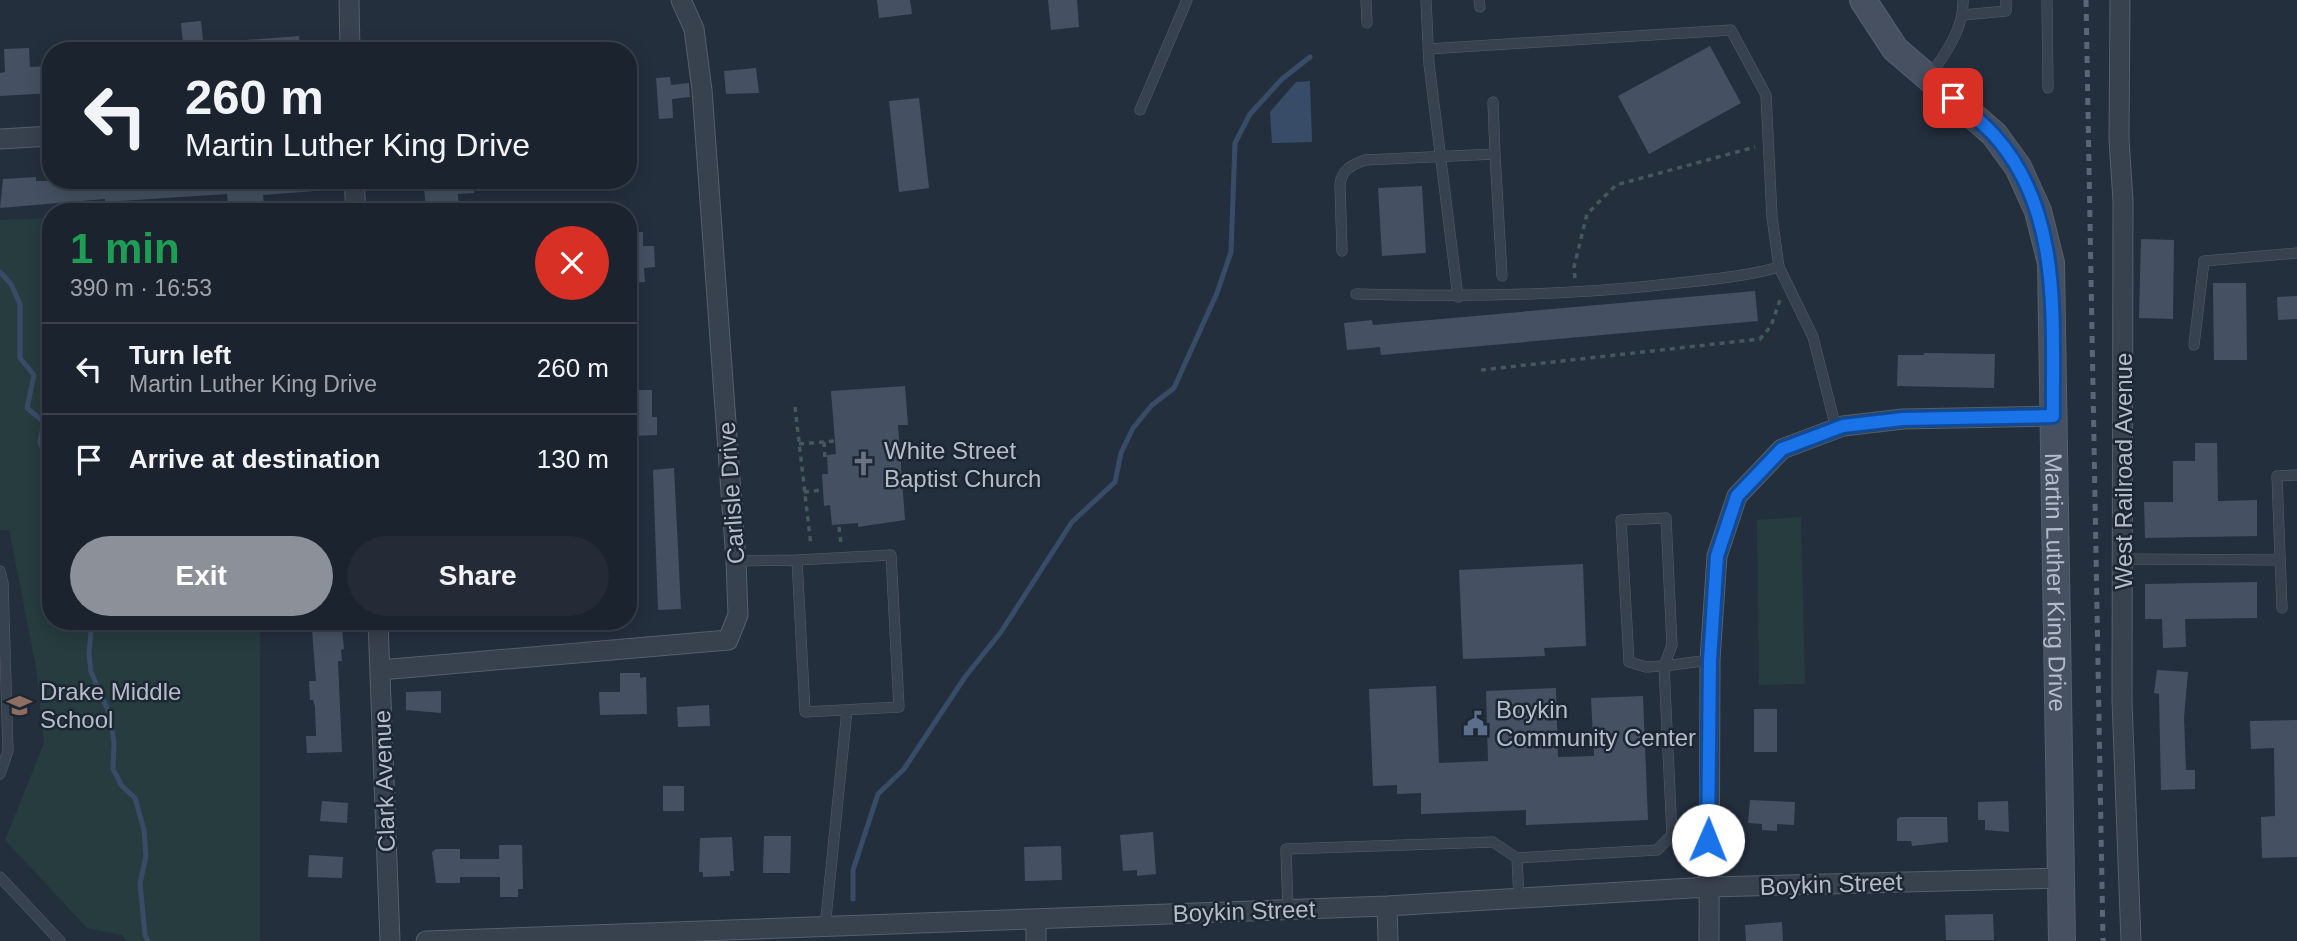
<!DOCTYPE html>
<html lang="en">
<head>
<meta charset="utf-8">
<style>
	body { margin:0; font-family:Helvetica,sans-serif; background:#242b36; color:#f1f3f6; height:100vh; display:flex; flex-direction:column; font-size:26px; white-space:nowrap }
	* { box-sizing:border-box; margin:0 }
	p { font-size:23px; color:#a0a4aa }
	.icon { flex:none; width:38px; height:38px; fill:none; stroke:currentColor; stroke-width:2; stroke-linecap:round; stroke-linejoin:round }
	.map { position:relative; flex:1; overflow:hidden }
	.sheet { position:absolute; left:42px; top:203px; width:595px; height:427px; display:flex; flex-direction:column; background:#1b232e; border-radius:28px; box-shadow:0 4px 18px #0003,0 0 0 2px #39404a }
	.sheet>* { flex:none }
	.top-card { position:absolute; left:42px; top:42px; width:595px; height:147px; border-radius:28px; box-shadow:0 4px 18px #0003,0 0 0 2px #39404a; background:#1b232e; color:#f1f3f6; overflow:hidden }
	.pin { position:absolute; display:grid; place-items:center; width:60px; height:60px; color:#fff; margin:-30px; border-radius:14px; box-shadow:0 4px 10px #0006 }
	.me { position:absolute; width:77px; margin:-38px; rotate:1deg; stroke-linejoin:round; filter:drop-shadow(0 0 5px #0008) }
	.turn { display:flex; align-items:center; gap:24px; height:147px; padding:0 28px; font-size:32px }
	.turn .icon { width:91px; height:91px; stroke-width:2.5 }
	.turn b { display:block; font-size:49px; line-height:60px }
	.round { display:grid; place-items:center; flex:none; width:74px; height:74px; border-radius:37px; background:#242b36 }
	.headline { display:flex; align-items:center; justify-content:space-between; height:119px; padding:0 28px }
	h1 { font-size:42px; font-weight:700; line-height:52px; color:#1e9e55 }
	.button { display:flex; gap:14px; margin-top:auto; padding:14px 28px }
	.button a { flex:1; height:80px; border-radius:42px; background:#8c9099; color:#fff; font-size:28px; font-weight:700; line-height:80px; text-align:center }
	.button a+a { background:#242b36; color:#f1f3f6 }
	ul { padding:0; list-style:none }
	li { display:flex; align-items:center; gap:21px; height:91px; padding:0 28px; border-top:2px solid #39404a }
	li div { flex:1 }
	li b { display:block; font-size:26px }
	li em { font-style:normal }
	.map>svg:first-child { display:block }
</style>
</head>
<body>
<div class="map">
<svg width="2297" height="941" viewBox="0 0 2297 941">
	<rect width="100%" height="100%" fill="#242f3e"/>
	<path fill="#263c3f" d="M 261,207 L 261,212 L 173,212 Z
		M 51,218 L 51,621 L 260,621 L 260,941 L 127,941 L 122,935 L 87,928 L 5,840 L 44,743 L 36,667 L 9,530 L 0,530 L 0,220 Z
		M 1801,517 L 1805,684 L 1759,685 L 1757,520 Z"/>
	<path fill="#394c67" d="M 1310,81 L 1312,142 L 1272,143 L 1270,112 L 1296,82 Z"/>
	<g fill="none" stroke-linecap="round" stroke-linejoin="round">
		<path stroke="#394c67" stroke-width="5" d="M 0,272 L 11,284 L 20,304 L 20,358 L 34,375 L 27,408 L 44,422 L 40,442 L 48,463 L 51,494
			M 92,621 L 89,653 L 91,672 L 110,715 L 114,743 L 113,769 L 122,786 L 135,798 L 144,830 L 146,856 L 140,883 L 145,935 L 148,941
			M 853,899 L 853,870 L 878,794 L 904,769 L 965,677 L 1001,632 L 1072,522 L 1115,482 L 1121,453 L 1133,428 L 1152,405 L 1174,388 L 1217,293 L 1231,252 L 1235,143 L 1250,114 L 1282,79 L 1310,57"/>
	</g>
	<path fill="#455162" d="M 877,0 L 910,0 L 912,14 L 879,18 Z
		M 1048,0 L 1077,0 L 1079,27 L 1051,30 Z
		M 201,21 L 203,41 L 183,43 L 181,23 Z
		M 299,36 L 300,51 L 247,51 L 246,40 Z
		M 1710,46 L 1741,103 L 1649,154 L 1618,96 Z
		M 29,48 L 30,67 L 51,66 L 51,93 L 0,96 L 0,73 L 5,72 L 4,49 Z
		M 756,68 L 759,93 L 726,94 L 724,71 Z
		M 670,77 L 671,85 L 689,83 L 690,97 L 672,99 L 673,118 L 659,119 L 656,78 Z
		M 919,98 L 929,188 L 899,192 L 889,101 Z
		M 36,177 L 36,181 L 314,180 L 315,191 L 263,195 L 264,204 L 228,207 L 227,194 L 105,202 L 105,199 L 0,208 L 3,179 Z
		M 432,180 L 473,180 L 474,193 L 458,194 L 459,212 L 426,212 L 424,187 L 432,187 Z
		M 1422,186 L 1426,253 L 1382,256 L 1378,188 Z
		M 643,232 L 643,246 L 654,246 L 655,267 L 644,268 L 645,282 L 628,283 L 628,233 Z
		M 2141,239 L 2174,240 L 2173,319 L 2139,318 Z
		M 2213,283 L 2246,283 L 2247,360 L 2214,360 Z
		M 1755,291 L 1758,321 L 1381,355 L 1380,347 L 1347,350 L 1344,323 L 1372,320 L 1373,325 Z
		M 2297,296 L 2297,319 L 2278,320 L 2277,297 Z
		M 1924,353 L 1995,354 L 1994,388 L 1897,386 L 1898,355 L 1924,355 Z
		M 905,386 L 908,425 L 898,425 L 905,520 L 858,527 L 858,523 L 832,525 L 830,505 L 824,506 L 822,474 L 828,474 L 827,455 L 836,454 L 831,391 Z
		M 630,390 L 652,390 L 652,417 L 657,417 L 657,435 L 631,436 Z
		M 2195,443 L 2217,443 L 2218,501 L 2257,500 L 2257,536 L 2145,538 L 2144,502 L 2173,502 L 2173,461 L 2195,461 Z
		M 674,468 L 681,609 L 658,610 L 653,470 Z
		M 1583,564 L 1586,646 L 1544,648 L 1545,656 L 1463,659 L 1459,570 Z
		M 2257,582 L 2257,618 L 2185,619 L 2186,647 L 2163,648 L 2162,619 L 2145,619 L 2145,584 Z
		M 342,627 L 344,649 L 341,650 L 342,661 L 338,661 L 342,752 L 307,753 L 306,736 L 316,736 L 315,707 L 313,700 L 310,700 L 309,681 L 316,681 L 312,630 Z
		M 2157,670 L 2188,672 L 2184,717 L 2186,770 L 2195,770 L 2195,789 L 2161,790 L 2159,694 L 2154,693 Z
		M 620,673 L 640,673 L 640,678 L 646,677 L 647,714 L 600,715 L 599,692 L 620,692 Z
		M 1436,686 L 1439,763 L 1488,761 L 1486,691 L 1556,688 L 1558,757 L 1594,756 L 1591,698 L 1643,696 L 1648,820 L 1526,825 L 1526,810 L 1421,814 L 1421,793 L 1397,794 L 1397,785 L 1373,786 L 1369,689 Z
		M 441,691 L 441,713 L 406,710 L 406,692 Z
		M 709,705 L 710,726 L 678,727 L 677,707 Z
		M 1754,709 L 1777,709 L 1777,752 L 1754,752 Z
		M 2297,720 L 2297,857 L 2262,858 L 2261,817 L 2275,816 L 2274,748 L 2251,749 L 2250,721 Z
		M 663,786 L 684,786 L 684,811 L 663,811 Z
		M 1750,800 L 1795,802 L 1794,825 L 1777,824 L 1777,831 L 1762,830 L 1762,824 L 1748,823 Z
		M 322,801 L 348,803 L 347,823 L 320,821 Z
		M 2008,801 L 2009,832 L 1985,830 L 1985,820 L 1978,820 L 1978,802 Z
		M 1900,817 L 1947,817 L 1948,842 L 1912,846 L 1911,841 L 1897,841 L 1897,819 Z
		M 1153,832 L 1156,874 L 1137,876 L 1137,870 L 1123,871 L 1120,835 Z
		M 764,836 L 791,836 L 790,873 L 763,873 Z
		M 732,837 L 734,871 L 730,871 L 730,876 L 703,877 L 703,872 L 699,872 L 700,838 Z
		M 499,845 L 522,845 L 523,889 L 518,889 L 518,897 L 500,897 L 500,877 L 460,877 L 460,883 L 436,883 L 432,852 L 436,849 L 460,849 L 460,859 L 499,859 Z
		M 1061,846 L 1062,880 L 1025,881 L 1024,847 Z
		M 309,855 L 343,857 L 342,878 L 308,877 Z
		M 1993,914 L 1994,940 L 1946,940 L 1945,915 Z
		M 1782,922 L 1783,941 L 1746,941 L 1745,925 Z"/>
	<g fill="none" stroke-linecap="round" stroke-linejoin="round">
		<defs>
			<path id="lane" d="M 1366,0 L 1367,23
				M 1426,0 L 1429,64 L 1458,297
				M 1479,0 L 1480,7
				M 2047,0 L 2048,88
				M 1963,15 L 2006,11 L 2006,0
				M 1428,49 L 1731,30 L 1766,95 L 1772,217 L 1779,267 L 1813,337 L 1836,428
				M 1930,76 C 1946,52 1964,29 1963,0
				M 1493,102 L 1495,154
				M 1140,110 L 1187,0
				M 1342,251 L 1340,184 C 1342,170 1351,165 1365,160 L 1495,154 L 1502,276
				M 1356,294 C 1460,297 1565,296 1669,284 C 1706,280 1743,277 1779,267
				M 2194,345 L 2204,261 L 2297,253
				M 1666,518 L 1672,645 L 1664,666 L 1646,667 L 1629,662 L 1621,520 Z
				M 891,555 L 899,707 L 805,712 L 797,560 Z
				M 2124,559 L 2280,560
				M 736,561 L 797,560
				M 0,571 L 3,583 L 8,751 L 0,774
				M 2282,608 L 2277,476 L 2297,475
				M 0,877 L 60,941
				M 1519,899 L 1517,858 L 1657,850 L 1672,835 L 1664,666 L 1710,660
				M 1288,910 L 1286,849 L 1493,842 L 1517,858
				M 825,928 L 847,710"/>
			<path id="street" d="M 349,0 L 350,51
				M 2120,0 L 2119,139 L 2123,201 L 2122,700 L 2131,941
				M 0,139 L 51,136
				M 354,180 L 356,212
				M 378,621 L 390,941
				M 380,670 L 728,640 L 738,615 L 736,561 L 702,90 L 694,29 L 681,0
				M 1387,906 L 1388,941
				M 1036,920 L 1036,941
				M 426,941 L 1387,906 L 1708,887 L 2061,878
				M 1709,941 L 1710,660 L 1717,556 L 1737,496 L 1782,449 L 1843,426 L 1903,419 L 2053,416"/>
			<g id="secondary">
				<path id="s1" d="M 1863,0 L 1895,49 L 1994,134 L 2018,167 L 2038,211 L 2051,263 L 2062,941"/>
			</g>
		</defs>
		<use href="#lane" stroke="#565f6c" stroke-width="11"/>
		<use href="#street" stroke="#565f6c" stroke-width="21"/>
		<use href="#secondary" stroke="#565f6c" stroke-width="28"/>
		<path stroke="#44595c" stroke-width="3.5" stroke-dasharray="5 5" stroke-linecap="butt" d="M 1575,278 L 1574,267 L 1587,214 L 1616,185 L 1755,147
			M 1481,370 L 1760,339 L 1771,326 L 1780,300
			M 795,407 L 811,546
			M 824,442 L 825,460
			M 799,444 L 835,441
			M 804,492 L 822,490
			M 839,527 L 841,544"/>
		<use href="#lane" stroke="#38414e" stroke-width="10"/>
		<use href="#street" stroke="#38414e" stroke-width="19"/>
		<use href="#secondary" stroke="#465061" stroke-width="26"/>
		<path stroke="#5a6575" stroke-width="5" stroke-dasharray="7 7" stroke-linecap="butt" d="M 2086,0 L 2103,941"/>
	</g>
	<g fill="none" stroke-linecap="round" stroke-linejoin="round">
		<defs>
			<path id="route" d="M 1708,840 L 1710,660 L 1717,556 L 1737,496 L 1782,449 L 1843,426 L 1903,419 L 2053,416 C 2052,320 2063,210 1993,134 C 1981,121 1966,110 1953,98"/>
		</defs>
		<use href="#route" stroke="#114b97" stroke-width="18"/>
		<use href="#route" stroke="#1a73e8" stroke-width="12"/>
	</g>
	<defs>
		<symbol id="church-bare" viewBox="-9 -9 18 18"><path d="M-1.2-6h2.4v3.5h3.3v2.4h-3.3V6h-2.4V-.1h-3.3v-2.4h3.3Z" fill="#6b7280" stroke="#1d2633" stroke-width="2.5" paint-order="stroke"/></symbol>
		<symbol id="school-bare" viewBox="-9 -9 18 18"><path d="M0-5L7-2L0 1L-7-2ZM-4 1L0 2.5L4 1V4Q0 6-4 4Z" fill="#8d6e63" stroke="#1d2633" stroke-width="2.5" paint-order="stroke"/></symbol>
		<symbol id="civic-bare" viewBox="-9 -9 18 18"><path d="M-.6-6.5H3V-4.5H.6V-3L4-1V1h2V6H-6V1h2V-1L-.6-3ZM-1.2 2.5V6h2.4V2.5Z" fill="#5c6f8a" stroke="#1d2633" stroke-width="2.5" paint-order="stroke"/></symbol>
	</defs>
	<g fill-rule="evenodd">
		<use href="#church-bare" x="846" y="446" width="35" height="35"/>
		<use href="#school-bare" x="2" y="688" width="35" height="35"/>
		<use href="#civic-bare" x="1458" y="706" width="35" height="35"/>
	</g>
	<g text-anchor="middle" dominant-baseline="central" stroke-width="5" stroke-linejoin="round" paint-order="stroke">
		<g font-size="24" fill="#b4bcc9" stroke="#1d2633" text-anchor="start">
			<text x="884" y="450">White Street<tspan x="884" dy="28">Baptist Church</tspan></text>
			<text x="40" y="691">Drake Middle<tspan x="40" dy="28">School</tspan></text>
			<text x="1496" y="709">Boykin<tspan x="1496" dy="28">Community Center</tspan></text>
		</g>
		<g font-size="24" fill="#b4bcc9" stroke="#1d2633">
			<text transform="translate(2123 471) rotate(-90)">West Railroad Avenue</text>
			<text transform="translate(731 493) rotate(-94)">Carlisle Drive</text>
			<text stroke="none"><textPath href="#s1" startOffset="651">Martin Luther King Drive</textPath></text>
			<text transform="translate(384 781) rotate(-92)">Clark Avenue</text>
			<text transform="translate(1831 884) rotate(-2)">Boykin Street</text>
			<text transform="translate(1244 911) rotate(-2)">Boykin Street</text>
		</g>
	</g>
</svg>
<div class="pin" style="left:1953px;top:98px;background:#d93025"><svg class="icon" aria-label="arrive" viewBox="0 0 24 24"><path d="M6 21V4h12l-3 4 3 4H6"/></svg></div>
<svg class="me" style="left:1708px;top:840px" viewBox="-20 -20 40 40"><circle r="19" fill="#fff"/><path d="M0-13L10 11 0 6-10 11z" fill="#1a73e8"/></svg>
<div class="top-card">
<div class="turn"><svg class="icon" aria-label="left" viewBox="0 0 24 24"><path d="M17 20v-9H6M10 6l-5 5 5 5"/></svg><div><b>260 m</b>Martin Luther King Drive</div></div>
</div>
<section class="sheet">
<div class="headline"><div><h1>1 min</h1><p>390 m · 16:53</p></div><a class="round" style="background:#d93025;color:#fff"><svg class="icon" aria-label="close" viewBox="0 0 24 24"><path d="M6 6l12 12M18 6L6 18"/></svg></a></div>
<ul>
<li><svg class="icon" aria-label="left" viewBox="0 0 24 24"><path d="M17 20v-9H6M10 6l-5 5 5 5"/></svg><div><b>Turn left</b><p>Martin Luther King Drive</p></div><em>260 m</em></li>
<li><svg class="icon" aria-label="arrive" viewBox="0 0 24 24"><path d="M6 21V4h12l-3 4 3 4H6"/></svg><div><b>Arrive at destination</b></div><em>130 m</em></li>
</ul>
<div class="button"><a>Exit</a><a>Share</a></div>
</section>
</div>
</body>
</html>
